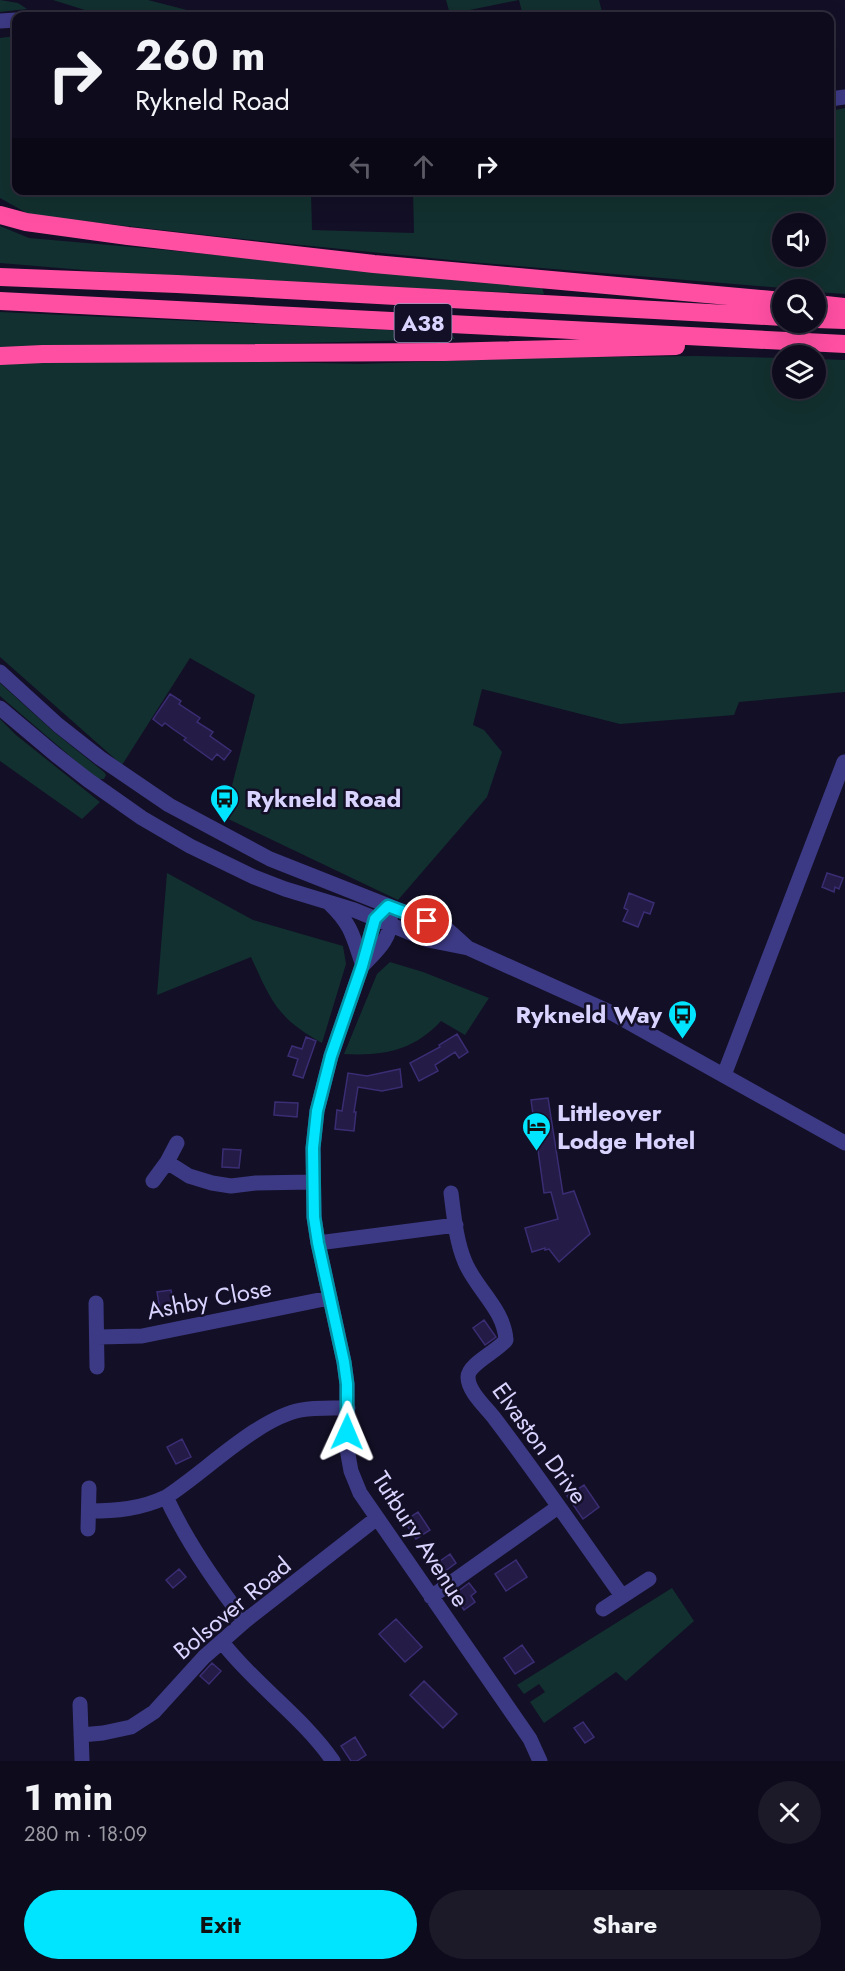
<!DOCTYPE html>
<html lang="en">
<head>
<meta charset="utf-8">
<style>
	body { margin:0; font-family:Jost,sans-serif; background:#1c1929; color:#f1f3f6; height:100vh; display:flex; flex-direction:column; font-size:22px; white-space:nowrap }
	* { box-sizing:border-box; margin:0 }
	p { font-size:20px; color:#9b9ba3 }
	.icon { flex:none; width:33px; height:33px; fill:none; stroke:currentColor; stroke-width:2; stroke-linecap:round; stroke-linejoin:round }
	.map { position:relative; height:1761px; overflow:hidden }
	.side { display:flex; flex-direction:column; background:#0e0b1c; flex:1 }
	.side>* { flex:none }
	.guide { position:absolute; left:12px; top:12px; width:822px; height:183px; border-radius:12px; box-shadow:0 6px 24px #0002,0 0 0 2px #2e2b3b; background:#0e0b1c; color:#f1f3f6; overflow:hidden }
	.tools { position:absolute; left:772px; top:213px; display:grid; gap:12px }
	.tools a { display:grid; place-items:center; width:54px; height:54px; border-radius:50%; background:#0e0b1c; box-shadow:0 6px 24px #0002,0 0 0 2px #2e2b3b; font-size:30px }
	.pin { position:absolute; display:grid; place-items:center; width:51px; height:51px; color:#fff; margin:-26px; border:3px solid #fff; border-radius:50%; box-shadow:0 2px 6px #0007 }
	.me { position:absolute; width:66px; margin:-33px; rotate:1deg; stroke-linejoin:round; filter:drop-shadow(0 0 4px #0008) }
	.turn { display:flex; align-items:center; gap:21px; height:126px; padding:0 24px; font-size:27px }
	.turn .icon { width:78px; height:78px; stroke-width:2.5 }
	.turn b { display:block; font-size:42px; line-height:51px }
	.lanes { display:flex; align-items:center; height:57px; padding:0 24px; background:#0003; justify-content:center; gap:30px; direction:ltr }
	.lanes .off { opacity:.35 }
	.round { display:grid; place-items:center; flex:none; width:63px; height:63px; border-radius:32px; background:#1c1929 }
	.head { display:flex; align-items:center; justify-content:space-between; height:102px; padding:0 24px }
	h1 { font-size:36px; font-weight:700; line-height:45px }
	.cta { display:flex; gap:12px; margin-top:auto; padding:12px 24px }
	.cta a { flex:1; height:69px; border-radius:36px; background:#00e5ff; color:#111; font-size:24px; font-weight:700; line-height:69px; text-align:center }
	.cta a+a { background:#1c1929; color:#f1f3f6 }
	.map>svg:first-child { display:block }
</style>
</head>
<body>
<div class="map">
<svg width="845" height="1761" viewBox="0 0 845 1761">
	<rect width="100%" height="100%" fill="#130f26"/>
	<path fill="#12302f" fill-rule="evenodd" d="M 0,0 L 18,3 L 27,9 L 0,12 Z
		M 53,0 L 148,0 L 210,16 L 104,16 Z
		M 446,0 L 599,0 L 603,16 L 523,16 L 519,0 L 450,14 Z
		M 16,36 L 16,190 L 311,191 L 312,230 L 414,233 L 413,191 L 830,190 L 830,111 L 845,108 L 845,294 L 816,292 L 816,290 L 795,289 L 470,262 L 223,237 L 30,215 L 0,198 L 0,38 ZM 783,224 L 816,224 L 816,256 L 783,256 Z
		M 0,226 L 29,238 L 155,249 L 542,287 L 544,294 L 155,276 L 0,263 Z
		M 0,312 L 450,333 L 455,339 L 0,351 Z
		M 696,356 L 783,358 L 783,388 L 816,388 L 816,359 L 845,360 L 845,692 L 739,702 L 734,715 L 620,724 L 482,689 L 473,725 L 484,730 L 502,752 L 487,797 L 398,900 L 224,817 L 255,695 L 190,658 L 122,765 L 0,657 L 0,365 L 12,362 L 158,359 L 360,364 L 529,358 Z
		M 0,683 L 54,732 L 104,772 L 106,775 L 104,779 L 99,779 L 85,769 L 0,696 Z
		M 0,719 L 16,735 L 100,802 L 82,819 L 0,761 Z
		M 167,873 L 253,920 L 343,946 L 346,964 L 322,1043 C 277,1018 271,1001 251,957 L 157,995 Z
		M 390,962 L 423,972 L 489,998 L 465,1035 L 441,1021 C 413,1051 384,1056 344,1054 L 377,974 Z
		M 672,1588 L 694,1621 L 626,1681 L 616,1672 L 544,1723 L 530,1702 L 545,1692 L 539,1684 L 524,1694 L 517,1685 Z"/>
	<path fill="#241b47" stroke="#3b2d73" stroke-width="1.5" d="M 170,694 L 181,701 L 179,704 L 200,718 L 197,722 L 213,732 L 210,736 L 231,751 L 224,760 L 217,754 L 212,760 L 184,740 L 186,738 L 173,729 L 165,723 L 162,726 L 153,719 Z
		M 827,873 L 843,878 L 839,889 L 835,887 L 834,892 L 822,887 Z
		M 629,893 L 654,903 L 650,914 L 644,912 L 638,927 L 623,921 L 628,910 L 624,908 Z
		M 457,1034 L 468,1052 L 459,1058 L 455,1052 L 435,1065 L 438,1071 L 419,1081 L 410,1063 L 440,1047 L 439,1045 Z
		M 306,1037 L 316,1041 L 303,1078 L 293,1075 L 298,1059 L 288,1056 L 292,1046 L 302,1049 Z
		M 400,1069 L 402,1087 L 382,1091 L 358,1087 L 354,1112 L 356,1112 L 354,1131 L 335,1129 L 337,1110 L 342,1111 L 348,1073 L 367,1076 Z
		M 548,1098 L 563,1194 L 574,1191 L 590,1234 L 559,1262 L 549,1249 L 545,1250 L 545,1248 L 532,1252 L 525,1228 L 558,1219 L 551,1192 L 544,1193 L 531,1100 Z
		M 275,1102 L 298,1103 L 297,1117 L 274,1115 Z
		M 223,1149 L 241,1150 L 239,1168 L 222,1167 Z
		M 171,1290 L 174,1308 L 160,1310 L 157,1292 Z
		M 484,1320 L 496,1337 L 485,1345 L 473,1328 Z
		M 182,1439 L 191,1457 L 176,1464 L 167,1447 Z
		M 584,1485 L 599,1507 L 583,1519 L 567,1496 Z
		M 418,1512 L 430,1530 L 416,1539 L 404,1521 Z
		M 450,1554 L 456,1563 L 440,1575 L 433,1566 Z
		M 516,1560 L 527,1577 L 506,1591 L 495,1574 Z
		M 179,1569 L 186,1577 L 173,1588 L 166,1580 Z
		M 469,1583 L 476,1592 L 471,1596 L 475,1602 L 464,1610 L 453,1595 Z
		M 396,1619 L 422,1647 L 405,1662 L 379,1634 Z
		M 522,1645 L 534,1662 L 515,1674 L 504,1658 Z
		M 212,1663 L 221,1671 L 209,1684 L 200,1676 Z
		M 424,1681 L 457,1714 L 443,1728 L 410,1695 Z
		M 583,1722 L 594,1737 L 585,1743 L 574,1728 Z
		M 355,1737 L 366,1755 L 357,1761 L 351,1761 L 341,1746 Z"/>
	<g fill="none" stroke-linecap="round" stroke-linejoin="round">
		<path stroke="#3d3a85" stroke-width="15" d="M 0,21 L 16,20
			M 830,99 L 845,97
			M 0,672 L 58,725 L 100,758 L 169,805 L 270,859 L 447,929 L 468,948
			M 0,708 L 56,755 L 88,780 L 142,818 L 190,846 L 254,877 L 285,889 L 354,910 L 428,940 L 468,948 L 610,1012 L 845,1143
			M 330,904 C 351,924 353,936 362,963
			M 388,906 L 375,919 L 362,966 L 331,1056 L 317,1111 L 313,1148 L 314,1217 L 318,1243 L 344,1362 L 347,1384 L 347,1449 L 351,1471 L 360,1493 L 530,1739 L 540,1761
			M 363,965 C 377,951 393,937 390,915
			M 724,1075 L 844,762
			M 167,1162 L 189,1176 L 212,1183 L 231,1186 L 256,1183 L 312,1182
			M 153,1181 L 167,1162 L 177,1143
			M 451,1193 C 454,1216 456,1241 465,1262 C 476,1289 504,1309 506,1340 C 498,1351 468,1364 468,1377 C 468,1392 487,1408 495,1419 C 539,1477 580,1537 622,1596
			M 318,1243 L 456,1225
			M 96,1303 L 97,1367
			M 98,1337 L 142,1336 L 329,1298
			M 166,1497 C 186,1540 216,1584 245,1621
			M 89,1511 C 116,1511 141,1509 166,1497 C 205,1472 258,1418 301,1410 C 316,1407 333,1408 348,1408
			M 88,1529 L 89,1488
			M 431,1597 L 558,1507
			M 603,1609 L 649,1579
			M 222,1642 C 255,1685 302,1716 333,1761
			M 80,1704 L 82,1760
			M 81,1735 L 103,1733 L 131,1727 L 154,1712 L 204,1657 L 245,1621 L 377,1518"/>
		<path stroke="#ff4fa3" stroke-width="18" d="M 0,215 L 26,222 L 128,236 L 374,264 L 783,301
			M 0,277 L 177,284 L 783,317
			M 0,301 L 845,344
			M 816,304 L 845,307
			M 816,319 L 845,320
			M 0,356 L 43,354 L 444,352 L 676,346"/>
	</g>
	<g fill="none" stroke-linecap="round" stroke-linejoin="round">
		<defs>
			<path id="route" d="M 347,1432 L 347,1384 L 344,1362 L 318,1243 L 314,1217 L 313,1148 L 317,1111 L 331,1056 L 362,966 L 375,919 L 388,906 L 427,921"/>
		</defs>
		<use href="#route" stroke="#0095a6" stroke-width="15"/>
		<use href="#route" stroke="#00e5ff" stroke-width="10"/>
	</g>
	<defs>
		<symbol id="bus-pin" viewBox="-11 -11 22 30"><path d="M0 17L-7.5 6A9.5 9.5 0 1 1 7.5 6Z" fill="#00e5ff" stroke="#130f26"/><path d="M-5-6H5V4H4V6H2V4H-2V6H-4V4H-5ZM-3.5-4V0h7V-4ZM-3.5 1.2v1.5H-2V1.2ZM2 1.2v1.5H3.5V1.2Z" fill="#111"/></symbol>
		<symbol id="hotel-pin" viewBox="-11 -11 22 30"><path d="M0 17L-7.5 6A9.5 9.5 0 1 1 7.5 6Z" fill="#00e5ff" stroke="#130f26"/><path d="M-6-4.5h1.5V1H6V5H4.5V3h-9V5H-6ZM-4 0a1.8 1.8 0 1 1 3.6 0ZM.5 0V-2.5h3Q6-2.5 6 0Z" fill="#111"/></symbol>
	</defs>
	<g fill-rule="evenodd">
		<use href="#bus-pin" x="208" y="782" width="33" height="45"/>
		<use href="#bus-pin" x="666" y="998" width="33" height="45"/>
		<use href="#hotel-pin" x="520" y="1110" width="33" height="45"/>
	</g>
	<g text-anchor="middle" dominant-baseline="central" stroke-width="5" stroke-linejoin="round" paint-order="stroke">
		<rect fill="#130f26" stroke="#9e99be" stroke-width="1.5" x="394.5" y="304" width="57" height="38" rx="4.5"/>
		<g font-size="22" font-weight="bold" fill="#d9d4ff">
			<text x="423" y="323">A38</text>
		</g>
		<g font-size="24" font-weight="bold" fill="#d9d4ff" stroke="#130f26" text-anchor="start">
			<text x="246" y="798">Rykneld Road</text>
			<text x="662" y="1014" text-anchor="end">Rykneld Way</text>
			<text x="557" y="1112">Littleover<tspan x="557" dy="28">Lodge Hotel</tspan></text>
		</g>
		<g font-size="24" fill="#d9d4ff" stroke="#130f26">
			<text transform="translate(209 1299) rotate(-11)">Ashby Close</text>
			<text transform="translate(540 1443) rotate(54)">Elvaston Drive</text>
			<text transform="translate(421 1539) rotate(57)">Tutbury Avenue</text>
			<text transform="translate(232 1608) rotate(-40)">Bolsover Road</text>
		</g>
	</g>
</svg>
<div class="tools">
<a><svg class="icon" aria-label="sound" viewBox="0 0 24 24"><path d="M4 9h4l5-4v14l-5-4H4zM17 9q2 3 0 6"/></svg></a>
<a><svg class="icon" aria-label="search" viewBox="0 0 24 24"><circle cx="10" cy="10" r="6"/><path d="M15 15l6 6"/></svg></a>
<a><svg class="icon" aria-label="layers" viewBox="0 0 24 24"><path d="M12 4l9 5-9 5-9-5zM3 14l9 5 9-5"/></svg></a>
</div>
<div class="pin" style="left:427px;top:921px;background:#d93025"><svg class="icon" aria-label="arrive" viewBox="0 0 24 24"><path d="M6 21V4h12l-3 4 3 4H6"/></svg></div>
<svg class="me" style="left:347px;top:1432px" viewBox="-20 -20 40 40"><path d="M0-17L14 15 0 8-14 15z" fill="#00e5ff" stroke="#fff" stroke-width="4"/></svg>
<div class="guide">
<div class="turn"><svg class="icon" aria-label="right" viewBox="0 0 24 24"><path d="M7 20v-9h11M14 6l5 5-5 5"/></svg><div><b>260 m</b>Rykneld Road</div></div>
<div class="lanes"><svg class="icon off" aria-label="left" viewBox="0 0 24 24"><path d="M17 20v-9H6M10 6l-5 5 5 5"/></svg><svg class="icon off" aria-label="ahead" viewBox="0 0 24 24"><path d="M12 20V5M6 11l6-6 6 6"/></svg><svg class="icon" aria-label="right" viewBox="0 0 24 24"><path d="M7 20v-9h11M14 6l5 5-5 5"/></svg></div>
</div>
</div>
<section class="side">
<div class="head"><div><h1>1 min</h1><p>280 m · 18:09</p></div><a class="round"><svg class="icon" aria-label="close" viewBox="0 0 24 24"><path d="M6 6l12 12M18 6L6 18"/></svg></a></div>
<div class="cta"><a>Exit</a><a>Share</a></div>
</section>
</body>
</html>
